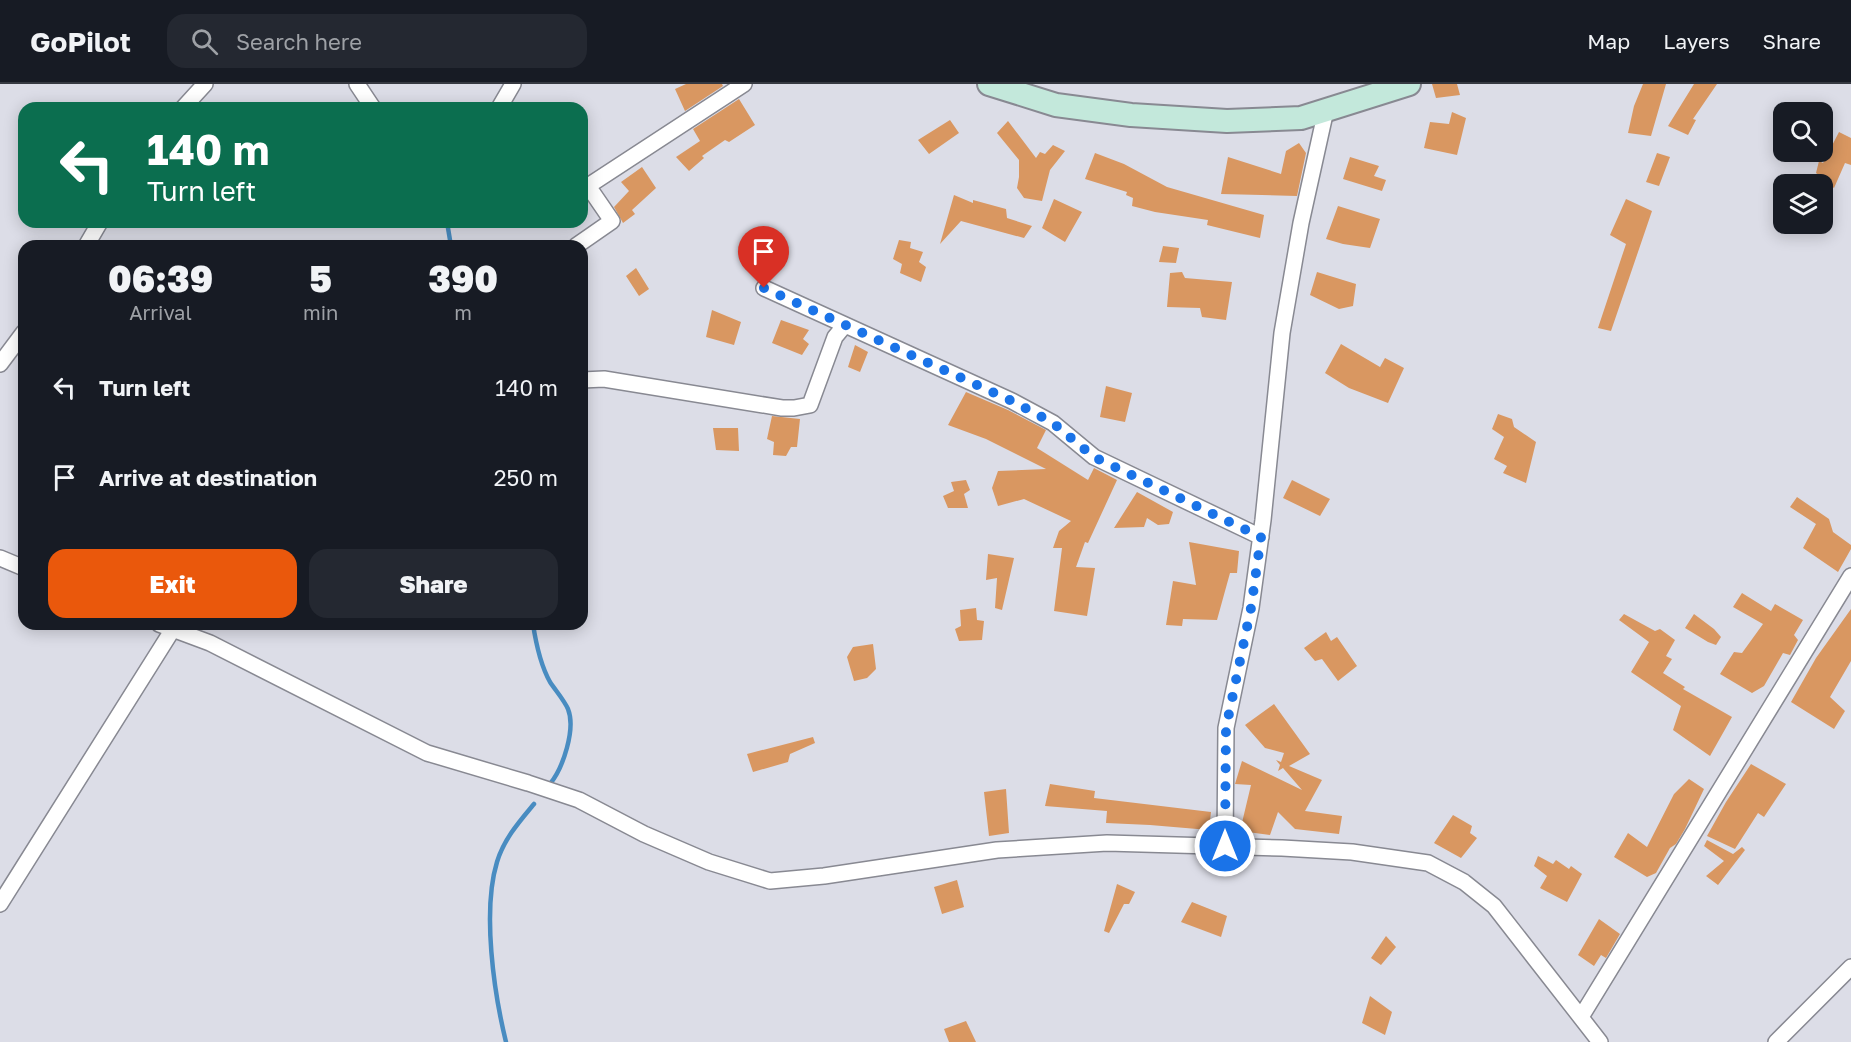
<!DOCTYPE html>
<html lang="en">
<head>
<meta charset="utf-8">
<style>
	body { margin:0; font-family:"Golos Text",sans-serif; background:#242831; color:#f1f3f6; height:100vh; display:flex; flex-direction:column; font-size:22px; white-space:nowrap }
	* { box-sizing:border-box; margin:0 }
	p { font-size:20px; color:#9ea1a6 }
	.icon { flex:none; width:33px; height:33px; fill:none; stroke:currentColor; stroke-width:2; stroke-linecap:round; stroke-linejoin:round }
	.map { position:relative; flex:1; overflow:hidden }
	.sheet { position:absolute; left:18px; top:156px; width:570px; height:390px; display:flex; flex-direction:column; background:#171b24; border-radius:18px; box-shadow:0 3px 15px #0003 }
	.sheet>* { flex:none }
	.banner { position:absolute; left:18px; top:18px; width:570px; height:126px; border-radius:18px; box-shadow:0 3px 15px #0003; background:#0b6e4f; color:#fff; overflow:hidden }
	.fabs { position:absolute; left:1773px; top:18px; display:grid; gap:12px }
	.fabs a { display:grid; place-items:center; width:60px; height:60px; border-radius:12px; background:#171b24; box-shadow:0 3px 15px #0003; font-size:30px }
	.pin { position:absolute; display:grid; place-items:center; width:51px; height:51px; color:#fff; margin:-62px -26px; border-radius:50% 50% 50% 0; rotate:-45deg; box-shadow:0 0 6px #0007 }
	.pin .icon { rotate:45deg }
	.me { position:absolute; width:66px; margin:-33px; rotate:0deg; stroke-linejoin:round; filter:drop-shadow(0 0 4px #0008) }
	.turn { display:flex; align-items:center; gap:21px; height:126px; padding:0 30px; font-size:27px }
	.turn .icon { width:78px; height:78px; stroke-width:2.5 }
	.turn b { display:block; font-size:42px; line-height:51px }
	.eta { display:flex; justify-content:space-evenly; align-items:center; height:102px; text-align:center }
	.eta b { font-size:36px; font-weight:800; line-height:42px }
	.cta { display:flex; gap:12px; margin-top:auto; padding:12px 30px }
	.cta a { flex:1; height:69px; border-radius:18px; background:#ea580c; color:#fff; font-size:24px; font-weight:800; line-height:69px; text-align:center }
	.cta a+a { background:#242831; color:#f1f3f6 }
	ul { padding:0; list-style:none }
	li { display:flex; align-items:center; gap:18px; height:90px; padding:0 30px }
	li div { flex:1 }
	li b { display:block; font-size:22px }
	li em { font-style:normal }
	header { display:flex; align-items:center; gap:36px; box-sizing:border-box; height:84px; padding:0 30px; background:#171b24; border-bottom:2px solid #363941 }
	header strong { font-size:28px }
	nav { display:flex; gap:33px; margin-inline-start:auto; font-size:21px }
	.search { width:420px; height:54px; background:#242831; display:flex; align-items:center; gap:15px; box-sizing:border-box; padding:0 21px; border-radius:18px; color:#9ea1a6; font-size:22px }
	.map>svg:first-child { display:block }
</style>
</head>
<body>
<header>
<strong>GoPilot</strong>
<div class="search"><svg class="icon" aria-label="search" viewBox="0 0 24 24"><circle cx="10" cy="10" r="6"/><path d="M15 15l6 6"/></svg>Search here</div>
<nav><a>Map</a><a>Layers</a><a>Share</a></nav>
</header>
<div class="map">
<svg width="1851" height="958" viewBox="0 0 1851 958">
	<rect width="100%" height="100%" fill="#dcdde7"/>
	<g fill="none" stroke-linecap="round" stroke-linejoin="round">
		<path stroke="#498cc1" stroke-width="4.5" d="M 447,138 L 451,162
			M 533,540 C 536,560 540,580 550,598 C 556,607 564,616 568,625 C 576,645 563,684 550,700
			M 506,958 C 494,909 482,827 497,778 C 504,755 519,738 534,720"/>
	</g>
	<path fill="#d99761" d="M 686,0 L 722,0 L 723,2 L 685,27 L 675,5 Z
		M 1432,0 L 1457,0 L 1460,11 L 1436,14 Z
		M 1643,0 L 1666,0 L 1651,52 L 1628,49 L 1634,22 Z
		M 1694,0 L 1717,0 L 1693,35 L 1696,36 L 1688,51 L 1668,42 Z
		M 739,15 L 755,41 L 729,58 L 725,56 L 702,72 L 704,74 L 689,87 L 676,73 L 700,57 L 693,45 Z
		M 1452,28 L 1466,34 L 1457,71 L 1424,64 L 1430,38 L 1449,40 Z
		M 950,36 L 959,49 L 929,70 L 918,56 Z
		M 1008,37 L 1036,74 L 1040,68 L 1045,70 L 1053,61 L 1065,67 L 1050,86 L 1042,117 L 1024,114 L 1017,104 L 1019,93 L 1019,76 L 997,49 Z
		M 1839,48 L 1851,54 L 1851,81 L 1845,79 L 1834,104 L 1816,89 L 1819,77 L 1823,79 Z
		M 1299,59 L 1306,69 L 1297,112 L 1221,110 L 1228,73 L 1281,90 L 1286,67 Z
		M 1095,69 L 1124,80 L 1167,103 L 1264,131 L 1260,154 L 1207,141 L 1208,136 L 1155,128 L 1132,122 L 1133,114 L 1126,111 L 1127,108 L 1085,95 Z
		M 1657,69 L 1670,73 L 1659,102 L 1646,98 Z
		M 1350,73 L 1379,82 L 1374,92 L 1386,96 L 1382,107 L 1343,95 Z
		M 642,83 L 656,104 L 632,126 L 635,130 L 623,139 L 614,123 L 629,107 L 621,98 Z
		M 954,111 L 973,119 L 973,116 L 1006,125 L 1007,134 L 1032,142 L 1024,154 L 961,137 L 940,160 Z
		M 1054,115 L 1082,128 L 1065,158 L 1042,144 Z
		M 1626,115 L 1652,127 L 1611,247 L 1598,244 L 1626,160 L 1610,151 Z
		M 1338,122 L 1380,135 L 1370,164 L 1343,160 L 1326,155 Z
		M 899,156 L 911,158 L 910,164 L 923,168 L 919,178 L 926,183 L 921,198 L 900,189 L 902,180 L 893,175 Z
		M 1163,162 L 1179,164 L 1176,179 L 1159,178 Z
		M 636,184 L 649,205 L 639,212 L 626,192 Z
		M 1182,188 L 1185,194 L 1232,198 L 1226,236 L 1202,233 L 1200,224 L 1167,223 L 1170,189 Z
		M 1317,188 L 1356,200 L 1353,222 L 1339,225 L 1310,211 Z
		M 712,226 L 741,238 L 734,261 L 706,253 Z
		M 781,236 L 809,246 L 803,255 L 809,260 L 802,271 L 772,259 Z
		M 1341,260 L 1380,283 L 1385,274 L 1404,284 L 1388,319 L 1349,304 L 1325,289 Z
		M 855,261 L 868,268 L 860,288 L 848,283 Z
		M 1106,302 L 1132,309 L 1125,338 L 1100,333 Z
		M 966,308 L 1008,326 L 1046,346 L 1037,364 L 1088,396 L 1094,384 L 1117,396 L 1088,459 L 1085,458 L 1076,483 L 1095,484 L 1087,532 L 1054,527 L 1062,464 L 1053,464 L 1059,447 L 1071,437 L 1024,415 L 998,422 L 992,404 L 998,387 L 1046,385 L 986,355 L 948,341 Z
		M 1498,330 L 1512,335 L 1514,343 L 1536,358 L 1526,399 L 1503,389 L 1507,382 L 1494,375 L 1504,353 L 1492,345 Z
		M 772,332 L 800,335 L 797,363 L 791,363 L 786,372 L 773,371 L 774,358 L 767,355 Z
		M 713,344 L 738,344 L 739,367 L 716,366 Z
		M 966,396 L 970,406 L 964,410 L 968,424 L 948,424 L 943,412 L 954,407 L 951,398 Z
		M 1292,396 L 1330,415 L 1320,432 L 1283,414 Z
		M 1137,408 L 1173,428 L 1169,440 L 1158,441 L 1147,434 L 1144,443 L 1114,444 Z
		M 1797,413 L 1829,435 L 1833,448 L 1851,461 L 1851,465 L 1838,488 L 1803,464 L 1816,440 L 1790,423 Z
		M 1189,458 L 1239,467 L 1237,489 L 1230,489 L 1217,536 L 1183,535 L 1182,542 L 1166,541 L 1173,497 L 1196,501 Z
		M 988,470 L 1014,474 L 1002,526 L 995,524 L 997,494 L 986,496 Z
		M 1742,509 L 1771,527 L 1775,520 L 1803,536 L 1794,551 L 1798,556 L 1790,571 L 1783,569 L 1764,602 L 1752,609 L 1720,590 L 1734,568 L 1742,569 L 1763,540 L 1733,523 Z
		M 976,524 L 977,536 L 984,537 L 982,556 L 959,557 L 955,545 L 961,542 L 960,526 Z
		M 1851,525 L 1851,577 L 1830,613 L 1845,627 L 1834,645 L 1791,618 L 1816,574 Z
		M 1624,530 L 1655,547 L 1660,545 L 1675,556 L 1666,572 L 1672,575 L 1663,589 L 1685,603 L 1683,605 L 1732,633 L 1710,672 L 1673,646 L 1681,622 L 1631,588 L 1649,558 L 1619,536 Z
		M 1694,530 L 1714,545 L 1721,553 L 1716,561 L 1708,558 L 1685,544 Z
		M 1326,548 L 1331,557 L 1337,553 L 1357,582 L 1338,597 L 1322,575 L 1315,577 L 1304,564 Z
		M 873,560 L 876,585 L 867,594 L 854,597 L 847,573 L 853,563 Z
		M 1274,620 L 1310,670 L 1289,682 L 1322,696 L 1305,727 L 1342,732 L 1339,750 L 1295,745 L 1278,728 L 1270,751 L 1240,747 L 1251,701 L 1235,700 L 1242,677 L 1302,706 L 1283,684 L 1278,687 L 1280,681 L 1276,676 L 1281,678 L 1284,669 L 1265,664 L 1245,641 Z
		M 813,653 L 815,659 L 790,670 L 788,678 L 753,688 L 747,670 Z
		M 1751,680 L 1786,700 L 1764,733 L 1758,729 L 1735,765 L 1707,752 L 1726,718 Z
		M 1689,695 L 1704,705 L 1685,745 L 1676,760 L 1670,764 L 1656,789 L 1647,793 L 1614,773 L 1628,749 L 1647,763 L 1674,710 Z
		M 1050,700 L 1095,707 L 1094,714 L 1211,728 L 1209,746 L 1150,741 L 1106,739 L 1107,727 L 1045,722 Z
		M 1006,705 L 1009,749 L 989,752 L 984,708 Z
		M 1453,731 L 1472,742 L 1470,749 L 1477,754 L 1461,774 L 1434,759 Z
		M 1707,756 L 1733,770 L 1742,763 L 1745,766 L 1718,801 L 1706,792 L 1724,777 L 1704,762 Z
		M 1538,772 L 1553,780 L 1556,776 L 1569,785 L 1571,782 L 1582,790 L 1567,818 L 1540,804 L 1547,792 L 1534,782 Z
		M 957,796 L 964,823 L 942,830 L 934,803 Z
		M 1117,800 L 1135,808 L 1129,820 L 1124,820 L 1109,849 L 1104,847 Z
		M 1192,818 L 1227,832 L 1221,853 L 1181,838 Z
		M 1599,835 L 1620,850 L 1606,874 L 1601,871 L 1594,882 L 1578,871 Z
		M 1386,852 L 1396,863 L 1381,881 L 1371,874 Z
		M 1370,912 L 1392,928 L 1385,951 L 1362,939 Z
		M 966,937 L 976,958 L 949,958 L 944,945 Z"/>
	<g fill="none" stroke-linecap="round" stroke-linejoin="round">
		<defs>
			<path id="minor" d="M 357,0 L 373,24
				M 183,24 L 205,0
				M 499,24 L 513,0
				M 86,162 L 100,138
				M 576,162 L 612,137 L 588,102 L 744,0
				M 764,204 L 1012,317 L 1053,339 L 1094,373 L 1261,453
				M 0,280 L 24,248
				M 582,296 L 604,295 L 782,324 L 794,324 L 810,321 L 835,253 L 845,241
				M 0,474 L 24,484
				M 159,540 L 210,559 L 427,669 L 528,699 L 579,716 L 644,750 L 709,778 L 770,797 L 824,792 L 997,766 L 1107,759 L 1282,764 L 1352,768 L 1428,779 L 1464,798 L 1494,822 L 1600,958
				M 1225,762 L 1226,644 L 1251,524 L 1263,436 L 1282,249 L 1301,139 L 1326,26
				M 0,820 L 173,545
				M 1581,933 L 1851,492
				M 1776,958 L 1851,883"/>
			<path id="secondary" d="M 989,0 L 1056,21 L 1131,31 L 1227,37 L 1301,34 L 1409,0"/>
		</defs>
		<use href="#minor" stroke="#888992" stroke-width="18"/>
		<use href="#secondary" stroke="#888992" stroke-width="26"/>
		<use href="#minor" stroke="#fff" stroke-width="15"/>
		<use href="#secondary" stroke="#c3e8db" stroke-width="22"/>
	</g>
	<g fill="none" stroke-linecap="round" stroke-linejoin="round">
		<path stroke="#1a73e8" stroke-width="10" stroke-dasharray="0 18" d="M 764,204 L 1012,317 L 1053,339 L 1094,373 L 1261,453 L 1251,524 L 1226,644 L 1225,762"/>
	</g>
</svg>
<div class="fabs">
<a><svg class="icon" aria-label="search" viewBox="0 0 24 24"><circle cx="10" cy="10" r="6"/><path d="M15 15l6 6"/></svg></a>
<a><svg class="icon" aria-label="layers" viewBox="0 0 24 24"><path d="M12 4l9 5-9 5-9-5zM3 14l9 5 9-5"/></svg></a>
</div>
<div class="pin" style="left:764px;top:204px;background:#d93025"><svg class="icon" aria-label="arrive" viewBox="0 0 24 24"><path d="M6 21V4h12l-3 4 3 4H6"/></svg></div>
<svg class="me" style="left:1225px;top:762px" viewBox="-20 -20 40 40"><circle r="17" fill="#1a73e8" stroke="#fff" stroke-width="3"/><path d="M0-11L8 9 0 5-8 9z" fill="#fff"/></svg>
<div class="banner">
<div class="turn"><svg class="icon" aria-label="left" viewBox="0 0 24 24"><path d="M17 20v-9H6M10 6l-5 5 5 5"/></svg><div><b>140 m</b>Turn left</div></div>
</div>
<section class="sheet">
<div class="eta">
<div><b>06:39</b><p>Arrival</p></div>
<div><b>5</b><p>min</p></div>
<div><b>390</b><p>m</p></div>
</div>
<ul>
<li><svg class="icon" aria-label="left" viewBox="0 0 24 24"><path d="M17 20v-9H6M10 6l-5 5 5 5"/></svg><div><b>Turn left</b></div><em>140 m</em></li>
<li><svg class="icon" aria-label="arrive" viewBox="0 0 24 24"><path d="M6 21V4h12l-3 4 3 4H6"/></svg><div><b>Arrive at destination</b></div><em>250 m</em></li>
</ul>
<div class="cta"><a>Exit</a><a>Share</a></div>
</section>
</div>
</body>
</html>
